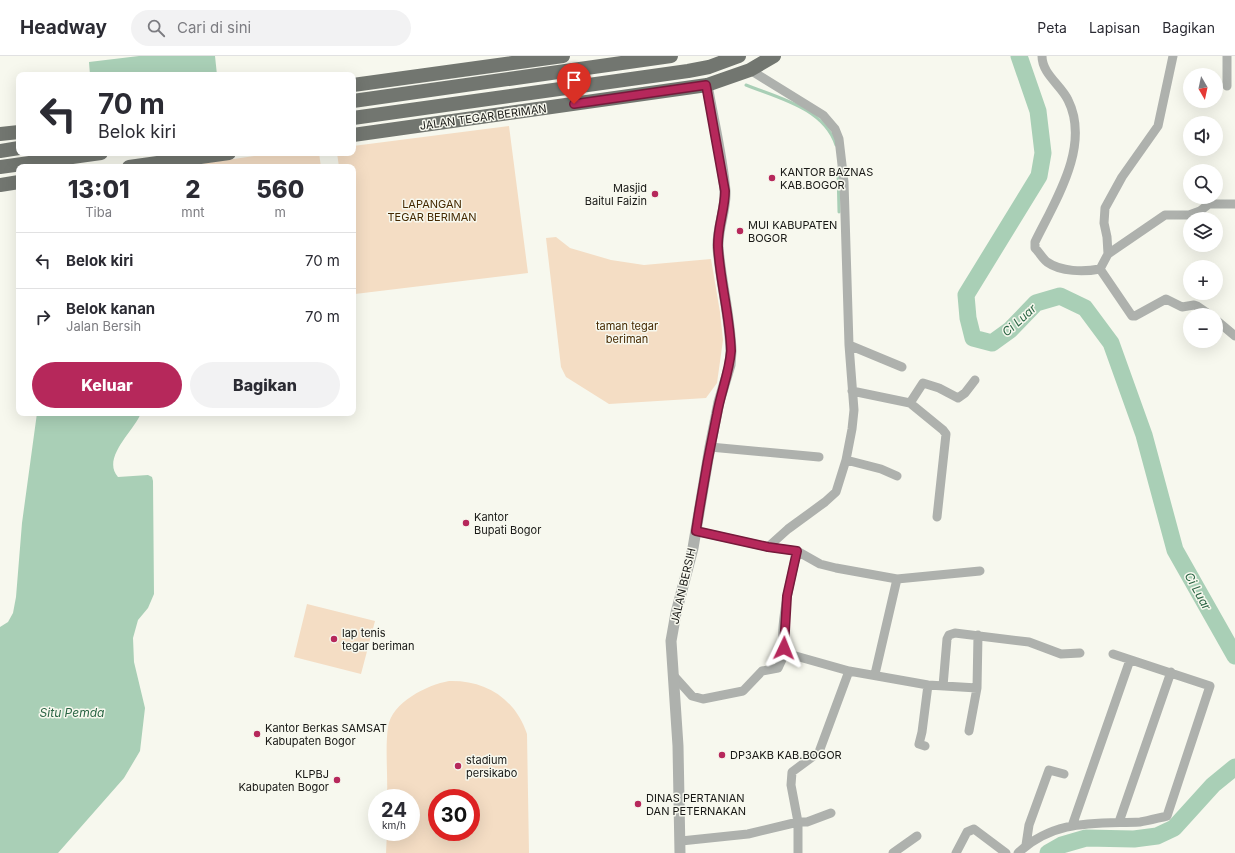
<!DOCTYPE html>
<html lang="id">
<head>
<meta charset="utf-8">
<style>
	body { margin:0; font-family:Inter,sans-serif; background:#f2f2f3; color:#2b2b33; height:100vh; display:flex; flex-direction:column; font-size:15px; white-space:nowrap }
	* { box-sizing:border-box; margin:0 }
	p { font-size:13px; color:#7c7c81 }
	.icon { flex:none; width:22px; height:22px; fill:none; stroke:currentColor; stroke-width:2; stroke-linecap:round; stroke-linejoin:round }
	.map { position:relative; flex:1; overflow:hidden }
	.drawer { position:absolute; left:16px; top:108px; width:340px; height:252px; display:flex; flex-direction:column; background:#fff; border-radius:8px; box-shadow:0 4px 16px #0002 }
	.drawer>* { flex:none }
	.top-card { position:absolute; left:16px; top:16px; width:340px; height:84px; border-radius:8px; box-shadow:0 4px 16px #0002; background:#fff; color:#2b2b33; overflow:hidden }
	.needle { width:26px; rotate:171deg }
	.controls { position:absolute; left:1183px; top:12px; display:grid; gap:8px }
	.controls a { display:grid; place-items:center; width:40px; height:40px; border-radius:50%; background:#fff; box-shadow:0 4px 16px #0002; font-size:20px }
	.speed { position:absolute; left:368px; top:733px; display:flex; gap:8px; font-size:20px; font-weight:700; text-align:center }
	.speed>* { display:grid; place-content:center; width:52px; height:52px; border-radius:50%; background:#fff; box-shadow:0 4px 16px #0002; line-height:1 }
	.speed small { font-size:10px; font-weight:400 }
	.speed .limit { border:6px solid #d22; background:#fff; color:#111 }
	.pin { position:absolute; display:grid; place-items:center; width:34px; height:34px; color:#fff; margin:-41px -17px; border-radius:50% 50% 50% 0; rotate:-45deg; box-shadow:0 0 4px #0007 }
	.pin .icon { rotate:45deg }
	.me { position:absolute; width:44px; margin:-22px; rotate:2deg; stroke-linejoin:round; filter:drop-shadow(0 0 3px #0008) }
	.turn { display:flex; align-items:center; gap:14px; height:84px; padding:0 16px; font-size:18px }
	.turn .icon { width:52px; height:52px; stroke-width:2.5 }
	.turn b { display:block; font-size:28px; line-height:34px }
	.eta { display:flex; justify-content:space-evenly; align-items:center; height:68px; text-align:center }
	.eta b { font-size:24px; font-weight:800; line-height:28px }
	.button { display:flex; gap:8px; margin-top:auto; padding:8px 16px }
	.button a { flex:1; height:46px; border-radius:24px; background:#b6285b; color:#fff; font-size:16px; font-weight:800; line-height:46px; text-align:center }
	.button a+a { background:#f2f2f3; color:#2b2b33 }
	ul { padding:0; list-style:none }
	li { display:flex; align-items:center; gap:12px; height:56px; padding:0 16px; border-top:1px solid #e1e1e2 }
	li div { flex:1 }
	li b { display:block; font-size:15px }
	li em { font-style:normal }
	header { display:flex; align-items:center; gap:24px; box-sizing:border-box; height:56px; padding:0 20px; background:#fff; border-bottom:1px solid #e1e1e2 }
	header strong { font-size:19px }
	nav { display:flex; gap:22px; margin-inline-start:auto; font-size:14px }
	.search { width:280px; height:36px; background:#f2f2f3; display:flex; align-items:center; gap:10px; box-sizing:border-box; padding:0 14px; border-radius:22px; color:#7c7c81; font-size:15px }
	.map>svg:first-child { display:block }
</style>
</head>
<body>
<header>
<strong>Headway</strong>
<div class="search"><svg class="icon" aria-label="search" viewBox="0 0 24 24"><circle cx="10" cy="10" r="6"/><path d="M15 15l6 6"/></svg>Cari di sini</div>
<nav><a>Peta</a><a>Lapisan</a><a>Bagikan</a></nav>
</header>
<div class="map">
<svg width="1235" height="797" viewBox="0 0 1235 797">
	<rect width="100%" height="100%" fill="#f7f8ee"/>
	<path fill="#f4ddc4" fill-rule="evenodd" d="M 509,70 L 528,217 L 355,238 L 353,221 L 353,111 L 339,111 L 337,97 L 353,97 L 353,90 Z
		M 276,97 L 319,97 L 321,111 L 178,111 Z
		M 556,181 L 570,192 L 611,204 L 644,209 L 711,203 L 720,256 L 723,284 L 717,327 L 706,342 L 609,348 L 566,321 L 561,311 L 546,182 Z
		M 307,548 L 375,565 L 361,618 L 294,601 Z
		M 449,625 C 485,624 515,642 527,678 L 529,797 L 386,797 L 387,776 L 411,776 L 411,742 L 387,742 C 388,720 385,692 388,671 C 392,646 427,629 449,625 ZM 437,742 L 471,742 L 471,776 L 437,776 Z"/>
	<path fill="#a9cfb6" d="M 139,0 L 215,0 L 217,19 L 90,19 L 89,6 Z
		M 37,357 L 141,357 C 134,375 101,402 118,421 L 148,419 L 152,421 L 153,425 L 154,538 L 148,552 L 138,564 L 133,582 L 134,606 L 145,652 L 140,695 L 124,722 L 58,797 L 0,797 L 0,571 L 8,566 L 13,557 L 16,541 L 22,467 Z"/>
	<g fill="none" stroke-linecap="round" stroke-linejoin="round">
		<path stroke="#a9cfb6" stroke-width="3" d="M 746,29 C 778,42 824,52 836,89
			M 838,114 L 839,156"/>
		<path stroke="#a9cfb6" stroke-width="17" d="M 1019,0 L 1038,55 L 1043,97 L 1039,120 L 966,239 L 968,262 L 973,282 L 992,287 L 1010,274 L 1036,247 L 1060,240 L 1085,252 L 1111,287 L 1144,379 L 1175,494 L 1235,600
			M 1048,797 L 1062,789 L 1086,782 L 1134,783 L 1157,780 L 1174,772 L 1213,729 L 1235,711"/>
		<path stroke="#aeb1ad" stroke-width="9" d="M 1042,0 C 1042,18 1061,29 1068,44 C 1091,90 1055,145 1035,186 L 1035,192 C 1039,196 1043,203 1047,206 C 1061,216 1084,216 1100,213
			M 1173,0 L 1158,70 L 1122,121 L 1105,152 L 1104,167 L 1107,181 L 1108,198 L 1100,213 L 1132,260 L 1135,260 L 1166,243 L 1182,251 L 1194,249 L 1197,250 L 1210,259
			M 1227,0 L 1227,30
			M 1108,198 L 1165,159 L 1189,159 L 1200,155 L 1209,148 L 1235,148
			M 1216,264 L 1235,280
			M 849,289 L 902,311
			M 852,335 L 910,347 L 923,327 L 939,332 L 958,342 L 965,337 L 975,324
			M 910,347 L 943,374 L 946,378 L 937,461
			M 710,391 L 819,401
			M 846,404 L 881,413 L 897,420
			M 696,475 L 768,491 L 788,473 L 825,446 L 836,436 L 846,404 L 852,373 L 854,354 L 849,289 L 844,126 L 839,83 L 835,73 L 823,59 L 750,14
			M 768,491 L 797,495 L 820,508 L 836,512 L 897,523
			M 797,495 C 792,520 777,574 785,597 L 849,615 L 928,629 L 977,632
			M 875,618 L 897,523 L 980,515
			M 674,620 L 692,640 L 703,643 L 743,635 L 762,615 L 778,612 L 785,597
			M 943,630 L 947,583 L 949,579 L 955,577 L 1029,586 L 1061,598 L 1080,597
			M 969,675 L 977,632 L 978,579
			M 925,690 L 919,688 L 922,676 L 928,629
			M 1119,766 L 1171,616
			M 1072,770 L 1130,604
			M 681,785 L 748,778 L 798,766 L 807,766 L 831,757
			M 1026,789 L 1029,769 L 1049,714 L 1064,718
			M 798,797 L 798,766 L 791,729 L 792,716 L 819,696 L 849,615
			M 893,797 L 917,780
			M 956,797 L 967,776 L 974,773 L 1006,797
			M 1018,797 C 1055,763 1093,768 1140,766 C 1148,765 1158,762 1167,760 L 1210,630 L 1113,598"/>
		<path stroke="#aeb1ad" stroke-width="11" d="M 680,797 L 678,690 L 671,585 L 676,557 L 693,492 L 710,391 L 719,346 L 730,309 L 731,295 C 730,261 721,227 718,192 C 717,172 726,155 725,135 C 722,99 713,64 707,29"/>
		<path stroke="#727670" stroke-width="14" d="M 353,29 L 563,0
			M 353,45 L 671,0
			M 353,62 L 688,15 L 709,11 L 739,0
			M 0,78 L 19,76
			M 353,79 L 707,29 L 750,14 L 774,0
			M 0,95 L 19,92
			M 0,111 L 101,97
			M 129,111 L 229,97
			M 0,129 L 19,126"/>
	</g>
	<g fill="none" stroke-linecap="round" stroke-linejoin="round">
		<defs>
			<path id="route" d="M 574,48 L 706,29 L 725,135 C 725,154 717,172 718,191 C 720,226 730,260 731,295 C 729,317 721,336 717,358 C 709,396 702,435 696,475 L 768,491 L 797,495 L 787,540 L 784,592"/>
		</defs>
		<use href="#route" stroke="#761a3b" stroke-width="10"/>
		<use href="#route" stroke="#b6285b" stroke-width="7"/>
	</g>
	<g fill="#b6285b" stroke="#f7f8ee" stroke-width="1.5">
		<circle cx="772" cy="122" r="4"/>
		<circle cx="655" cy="138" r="4"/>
		<circle cx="740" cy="175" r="4"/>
		<circle cx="466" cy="467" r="4"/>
		<circle cx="334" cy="583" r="4"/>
		<circle cx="257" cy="678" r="4"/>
		<circle cx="722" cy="699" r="4"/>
		<circle cx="458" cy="710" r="4"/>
		<circle cx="337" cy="724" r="4"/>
		<circle cx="638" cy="748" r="4"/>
	</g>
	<g text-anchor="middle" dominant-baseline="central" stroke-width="3" stroke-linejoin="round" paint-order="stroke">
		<g font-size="11" fill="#181815" stroke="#f7f8ee">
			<text transform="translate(483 61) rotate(-8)">JALAN TEGAR BERIMAN</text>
			<text transform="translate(683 530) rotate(-77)">JALAN BERSIH</text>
		</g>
		<g font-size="11" fill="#181815" stroke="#f7f8ee" text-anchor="start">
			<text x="780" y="116">KANTOR BAZNAS<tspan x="780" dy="13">KAB.BOGOR</tspan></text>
			<text x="647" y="132" text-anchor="end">Masjid<tspan x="647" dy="13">Baitul Faizin</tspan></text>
			<text x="748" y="169">MUI KABUPATEN<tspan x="748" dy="13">BOGOR</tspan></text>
			<text x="474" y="461">Kantor<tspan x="474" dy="13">Bupati Bogor</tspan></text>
			<text x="342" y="577">lap tenis<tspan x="342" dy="13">tegar beriman</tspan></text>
			<text x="265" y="672">Kantor Berkas SAMSAT<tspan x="265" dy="13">Kabupaten Bogor</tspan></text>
			<text x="730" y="699">DP3AKB KAB.BOGOR</text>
			<text x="466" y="704">stadium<tspan x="466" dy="13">persikabo</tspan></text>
			<text x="329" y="718" text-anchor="end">KLPBJ<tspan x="329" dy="13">Kabupaten Bogor</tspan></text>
			<text x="646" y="742">DINAS PERTANIAN<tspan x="646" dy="13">DAN PETERNAKAN</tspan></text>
		</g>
		<g font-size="11" fill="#452901" stroke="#f7f8ee">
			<text x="432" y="148">LAPANGAN<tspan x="432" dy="13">TEGAR BERIMAN</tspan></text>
			<text x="627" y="270">taman tegar<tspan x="627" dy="13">beriman</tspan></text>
		</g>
		<g font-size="12" font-style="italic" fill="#2a6544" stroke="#f7f8ee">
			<text transform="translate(1019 264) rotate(-42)">Ci Luar</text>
			<text transform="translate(1198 535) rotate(61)">Ci Luar</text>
			<text x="72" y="656">Situ Pemda</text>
		</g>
	</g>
</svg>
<div class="controls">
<a><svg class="needle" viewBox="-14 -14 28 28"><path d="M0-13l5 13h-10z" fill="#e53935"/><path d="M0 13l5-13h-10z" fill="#7c7c81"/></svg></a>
<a><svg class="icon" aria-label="sound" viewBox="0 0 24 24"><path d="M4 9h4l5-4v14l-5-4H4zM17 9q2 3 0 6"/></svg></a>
<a><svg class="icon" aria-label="search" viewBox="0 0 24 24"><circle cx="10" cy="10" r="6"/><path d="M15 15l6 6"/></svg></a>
<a><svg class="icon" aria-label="layers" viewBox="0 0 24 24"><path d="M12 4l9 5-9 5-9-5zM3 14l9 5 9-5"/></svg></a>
<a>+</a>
<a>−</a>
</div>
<div class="speed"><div>24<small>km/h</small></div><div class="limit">30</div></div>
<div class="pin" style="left:574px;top:48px;background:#d93025"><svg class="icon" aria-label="arrive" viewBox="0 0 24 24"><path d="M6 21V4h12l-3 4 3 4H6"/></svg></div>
<svg class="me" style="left:784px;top:592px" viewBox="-20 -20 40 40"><path d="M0-17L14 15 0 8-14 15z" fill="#b6285b" stroke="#fff" stroke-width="4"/></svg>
<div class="top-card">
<div class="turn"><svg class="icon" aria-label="left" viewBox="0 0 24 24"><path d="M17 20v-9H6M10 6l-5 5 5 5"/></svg><div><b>70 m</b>Belok kiri</div></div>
</div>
<section class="drawer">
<div class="eta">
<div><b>13:01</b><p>Tiba</p></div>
<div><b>2</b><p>mnt</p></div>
<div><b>560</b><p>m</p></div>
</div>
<ul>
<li><svg class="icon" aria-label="left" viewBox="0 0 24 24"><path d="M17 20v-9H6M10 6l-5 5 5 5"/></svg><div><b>Belok kiri</b></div><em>70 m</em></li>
<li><svg class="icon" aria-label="right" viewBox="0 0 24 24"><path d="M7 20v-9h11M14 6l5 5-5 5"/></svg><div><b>Belok kanan</b><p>Jalan Bersih</p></div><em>70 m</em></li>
</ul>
<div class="button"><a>Keluar</a><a>Bagikan</a></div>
</section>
</div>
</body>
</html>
